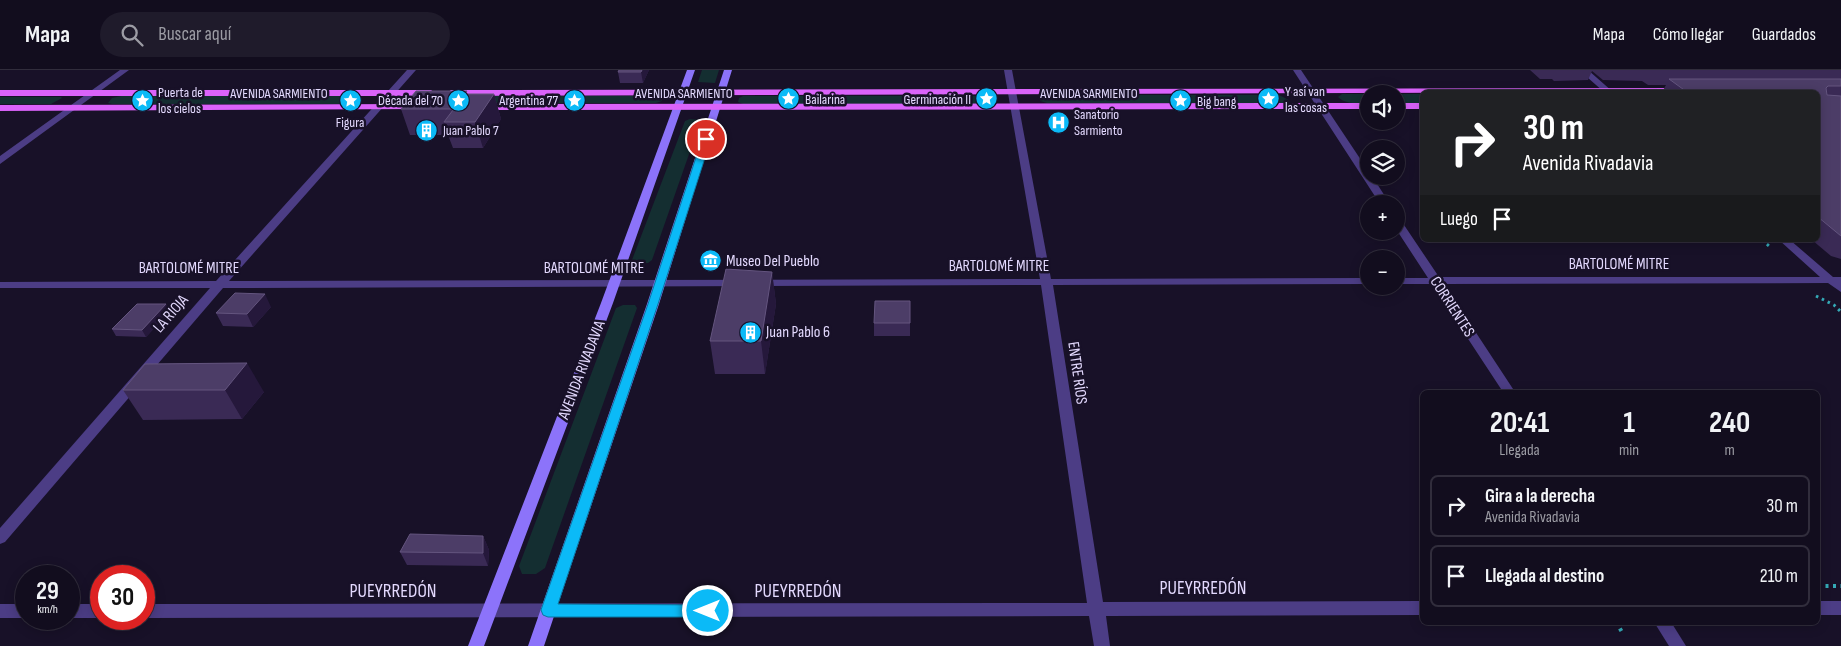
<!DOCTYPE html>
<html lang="es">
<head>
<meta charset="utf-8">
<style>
	body { margin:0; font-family:"Sofia Sans Condensed",sans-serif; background:#1f1b2b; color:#f1f3f6; height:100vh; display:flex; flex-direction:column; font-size:19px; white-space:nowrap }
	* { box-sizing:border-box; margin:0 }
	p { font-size:16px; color:#9c9ca4 }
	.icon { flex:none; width:28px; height:28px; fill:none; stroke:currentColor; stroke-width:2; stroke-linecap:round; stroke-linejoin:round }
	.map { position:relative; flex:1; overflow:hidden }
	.sheet { position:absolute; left:1420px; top:320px; width:400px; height:235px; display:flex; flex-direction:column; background:#120d1e; border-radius:8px; box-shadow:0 2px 12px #0003,0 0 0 1px #312d3c }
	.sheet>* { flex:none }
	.top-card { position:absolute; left:1420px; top:20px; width:400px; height:152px; border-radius:8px; box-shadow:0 2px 12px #0003,0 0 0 1px #312d3c; background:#202124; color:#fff; overflow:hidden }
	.fabs { position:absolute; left:1360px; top:15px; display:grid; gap:10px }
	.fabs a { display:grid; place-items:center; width:45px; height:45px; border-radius:50%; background:#120d1e; box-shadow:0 2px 12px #0003,0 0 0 1px #312d3c; font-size:25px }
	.speed { position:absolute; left:15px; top:495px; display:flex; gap:10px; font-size:25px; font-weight:700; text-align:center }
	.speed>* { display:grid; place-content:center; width:65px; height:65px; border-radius:50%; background:#120d1e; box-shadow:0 2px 12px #0003,0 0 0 1px #312d3c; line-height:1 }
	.speed small { font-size:12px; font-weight:400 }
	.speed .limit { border:8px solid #d22; background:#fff; color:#111 }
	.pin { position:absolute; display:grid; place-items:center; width:42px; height:42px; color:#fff; margin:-21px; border:2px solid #fff; border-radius:50%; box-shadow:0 1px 5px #0007 }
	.me { position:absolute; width:55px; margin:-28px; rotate:270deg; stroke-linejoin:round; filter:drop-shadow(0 0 4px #0008) }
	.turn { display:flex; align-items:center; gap:18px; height:105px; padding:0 20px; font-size:22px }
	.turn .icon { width:65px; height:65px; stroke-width:2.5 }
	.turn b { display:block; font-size:35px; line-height:42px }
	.then { display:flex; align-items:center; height:48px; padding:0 20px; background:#0003; gap:10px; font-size:19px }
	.eta { display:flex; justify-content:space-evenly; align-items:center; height:85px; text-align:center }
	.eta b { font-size:30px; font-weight:700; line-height:35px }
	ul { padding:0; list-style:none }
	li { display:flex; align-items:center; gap:15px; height:62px; margin:0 10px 8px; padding:0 10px; border:2px solid #312d3c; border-radius:8px }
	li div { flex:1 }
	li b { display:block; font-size:19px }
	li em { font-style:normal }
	header { display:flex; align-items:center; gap:30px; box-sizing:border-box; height:70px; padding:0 25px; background:#120d1e; border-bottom:1px solid #312d3c }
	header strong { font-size:24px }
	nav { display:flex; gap:28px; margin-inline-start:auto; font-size:18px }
	.search { width:350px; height:45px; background:#1f1b2b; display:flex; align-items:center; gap:12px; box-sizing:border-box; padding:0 18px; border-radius:28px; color:#9c9ca4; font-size:19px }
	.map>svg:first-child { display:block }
</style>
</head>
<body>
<header>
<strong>Mapa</strong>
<div class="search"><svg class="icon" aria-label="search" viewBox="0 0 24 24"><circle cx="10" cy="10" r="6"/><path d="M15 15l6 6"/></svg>Buscar aquí</div>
<nav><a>Mapa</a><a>Cómo llegar</a><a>Guardados</a></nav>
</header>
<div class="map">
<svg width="1841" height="576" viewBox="0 0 1841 576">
	<rect width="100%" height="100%" fill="#181128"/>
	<path fill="#142e31" d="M 702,0 L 719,0 L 715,13 L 698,12 Z
		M 1342,24 L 1369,24 L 1369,33 C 1358,33 1346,35 1338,27 Z
		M 1396,24 L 1422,24 L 1422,33 L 1396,33 Z
		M 1045,25 L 1279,25 L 1289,30 L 1286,33 L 1047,33 L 1040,31 L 1039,27 Z
		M 121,26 L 353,26 L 354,28 L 346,34 L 112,34 L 108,33 L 112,28 Z
		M 420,26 L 660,26 L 663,28 L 662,31 L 656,33 L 413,33 Z
		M 743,26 L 991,26 L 992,34 L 743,34 L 738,32 L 739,28 Z
		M 0,27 L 61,27 L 62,28 L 51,34 L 0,34 Z
		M 690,49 L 701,50 L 652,190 L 648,193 L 634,193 L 632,190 L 685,51 Z
		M 623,235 L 635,235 L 637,238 L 545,498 L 536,504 L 522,504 L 519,496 L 616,238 Z"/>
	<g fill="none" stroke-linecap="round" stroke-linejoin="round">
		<path stroke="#34a9b6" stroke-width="3" stroke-dasharray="2.5 4" stroke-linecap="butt" d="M 1762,170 L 1769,176
			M 1816,226 L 1834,235 L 1841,242"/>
		<path stroke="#34a9b6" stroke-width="4" stroke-dasharray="3 4.5" stroke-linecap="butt" d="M 1818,516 L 1841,516
			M 1616,552 L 1622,562"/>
		<path fill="#4c3d85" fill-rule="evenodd" d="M 120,0 L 129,0 L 0,94 L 0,86 Z
			M 407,0 L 416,0 L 229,211 L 1040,209 L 1004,0 L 1012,0 L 1051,209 L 1369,208 L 1369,214 L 1053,215 L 1103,532 L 1422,531 L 1422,545 L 1106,546 L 1110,576 L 1094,576 L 1089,546 L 144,548 L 144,534 L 1087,533 L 1041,215 L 223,218 L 5,472 L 0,474 L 0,458 L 210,218 L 0,218 L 0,212 L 216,211 Z
			M 1293,0 L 1301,0 L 1369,102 L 1369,106 L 1372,106 L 1390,134 L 1380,134 Z
			M 1579,0 L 1588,0 L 1613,22 L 1604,22 Z
			M 1396,148 L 1400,149 L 1439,207 L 1820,207 L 1779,170 L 1790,170 L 1833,207 L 1841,207 L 1841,222 L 1828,213 L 1444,214 L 1515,322 L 1503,322 L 1432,214 L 1396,214 L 1396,208 L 1428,208 L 1396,159 Z
			M 1818,531 L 1841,531 L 1841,545 L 1818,545 Z
			M 0,534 L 26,534 L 26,548 L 0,548 Z
			M 69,534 L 101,534 L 101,548 L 69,548 Z
			M 1654,552 L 1671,552 L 1686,576 L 1669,576 Z"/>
		<path fill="#8c73fa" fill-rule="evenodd" d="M 687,0 L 695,0 L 613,233 L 484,576 L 468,576 L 601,233 Z
			M 724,0 L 732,0 L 659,234 L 544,576 L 528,576 L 647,234 Z"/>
		<path fill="#da63fa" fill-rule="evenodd" d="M 1679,18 L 1682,19 L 1682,22 L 451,26 L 447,23 L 451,20 Z
			M 0,20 L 431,20 L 435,23 L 431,26 L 0,26 Z
			M 1369,33 L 1369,39 L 480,40 L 476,37 L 480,34 Z
			M 1396,33 L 1422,33 L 1422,39 L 1396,39 Z
			M 420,34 L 424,37 L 423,39 L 0,41 L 0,35 Z"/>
	</g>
	<path fill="#3a2a55" d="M 649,0 L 643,13 L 620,13 L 618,2 Z
		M 1530,0 L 1841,0 L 1841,189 L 1831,186 L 1812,170 L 1818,170 L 1818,22 L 1662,22 L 1666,15 L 1648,15 L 1642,11 L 1603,10 L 1592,1 L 1588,10 L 1554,11 L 1552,9 L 1540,9 Z
		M 468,24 L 494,24 L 501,49 L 483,78 L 453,78 L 448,65 L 410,65 L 401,39 Z
		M 772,202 L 776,234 L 765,304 L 715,304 L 710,271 Z
		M 910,231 L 910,266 L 874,266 L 874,253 Z
		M 271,237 L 253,257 L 223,256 L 216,243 Z
		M 170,241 L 146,267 L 116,266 L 112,259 Z
		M 145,294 L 264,322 L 242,349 L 143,350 L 123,320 Z
		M 483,466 L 489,480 L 488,496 L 407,495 L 400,482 Z"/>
	<path fill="#25183b" d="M 642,0 L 649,0 L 643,13 L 641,2 Z
		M 494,24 L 501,49 L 483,78 L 475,52 Z
		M 772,202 L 776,234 L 765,304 L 761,271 Z
		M 265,224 L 271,237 L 253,257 L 247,244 Z
		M 166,234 L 170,241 L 146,267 L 142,260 Z
		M 247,293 L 264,322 L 242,349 L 225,320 Z
		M 483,466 L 489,480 L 488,496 L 483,483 Z"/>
	<path fill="#4c3d67" stroke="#64557f" d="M 619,0 L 642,0 L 641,2 L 618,2 Z
		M 1669,9 L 1841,9 L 1841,16 L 1828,16 L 1826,18 L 1827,25 L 1841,26 L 1841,166 L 1818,147 L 1818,22 L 1687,22 Z
		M 416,21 L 467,21 L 454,39 L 401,39 Z
		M 465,24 L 494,24 L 475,52 L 444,52 Z
		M 726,199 L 772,202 L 761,271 L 710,271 Z
		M 235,223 L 265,224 L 247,244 L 216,243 Z
		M 875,231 L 910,231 L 910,253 L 874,253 Z
		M 137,234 L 166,234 L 142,260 L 112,259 Z
		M 247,293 L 225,320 L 123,320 L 145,294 Z
		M 410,464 L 483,466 L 483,483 L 400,482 Z"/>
	<path fill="#0bbaf7" stroke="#0779a1" d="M 706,66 L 711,69 L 658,234 L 558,534 L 708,535 L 713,536 L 715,541 L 713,545 L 708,547 L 548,547 L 543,545 L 541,540 L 648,234 L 702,69 Z"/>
	<defs>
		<symbol id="sight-disc" viewBox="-11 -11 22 22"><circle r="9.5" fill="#0bbaf7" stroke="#181128"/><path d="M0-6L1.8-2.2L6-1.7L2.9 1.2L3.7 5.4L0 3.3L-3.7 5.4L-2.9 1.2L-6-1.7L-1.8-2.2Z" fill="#fff"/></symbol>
		<symbol id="hospital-disc" viewBox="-11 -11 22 22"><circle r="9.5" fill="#0bbaf7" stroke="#181128"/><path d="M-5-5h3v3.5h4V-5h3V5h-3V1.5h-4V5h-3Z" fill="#fff"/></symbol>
		<symbol id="building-disc" viewBox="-11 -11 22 22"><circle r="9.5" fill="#0bbaf7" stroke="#181128"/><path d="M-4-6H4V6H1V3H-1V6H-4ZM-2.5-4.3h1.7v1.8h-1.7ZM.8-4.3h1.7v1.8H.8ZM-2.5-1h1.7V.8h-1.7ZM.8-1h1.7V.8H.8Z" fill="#fff"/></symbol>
		<symbol id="museum-disc" viewBox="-11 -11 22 22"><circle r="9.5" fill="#0bbaf7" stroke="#181128"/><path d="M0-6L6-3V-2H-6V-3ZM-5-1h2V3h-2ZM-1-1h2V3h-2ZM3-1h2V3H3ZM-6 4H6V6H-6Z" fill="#fff"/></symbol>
	</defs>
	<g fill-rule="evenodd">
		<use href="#sight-disc" x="776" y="16" width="25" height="25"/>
		<use href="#sight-disc" x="974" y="16" width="25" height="25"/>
		<use href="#sight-disc" x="1256" y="16" width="25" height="25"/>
		<use href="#sight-disc" x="130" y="18" width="25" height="25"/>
		<use href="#sight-disc" x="338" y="18" width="25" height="25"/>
		<use href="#sight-disc" x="446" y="18" width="25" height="25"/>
		<use href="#sight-disc" x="562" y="18" width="25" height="25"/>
		<use href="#sight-disc" x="1168" y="18" width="25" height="25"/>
		<use href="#hospital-disc" x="1046" y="40" width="25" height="25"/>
		<use href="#building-disc" x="414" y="48" width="25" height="25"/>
		<use href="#museum-disc" x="698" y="178" width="25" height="25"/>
		<use href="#building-disc" x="738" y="250" width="25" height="25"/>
	</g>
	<g text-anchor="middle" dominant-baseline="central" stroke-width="5" stroke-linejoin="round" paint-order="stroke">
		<g font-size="14" fill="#e3d9fe" stroke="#181128" text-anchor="start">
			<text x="1285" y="21">Y así van<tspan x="1285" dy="16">las cosas</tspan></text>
			<text x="158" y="22">Puerta de<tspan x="158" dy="16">los cielos</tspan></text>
			<text x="805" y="29">Bailarina</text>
			<text x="971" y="29" text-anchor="end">Germinación II</text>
			<text x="443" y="30" text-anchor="end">Década del 70</text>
			<text x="558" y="30" text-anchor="end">Argentina 77</text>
			<text x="1197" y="31">Big bang</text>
			<text x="1074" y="44">Sanatorio<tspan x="1074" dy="16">Sarmiento</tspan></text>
			<text x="350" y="52" text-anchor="middle">Figura</text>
			<text x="443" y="60">Juan Pablo 7</text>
		</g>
		<g font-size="14" fill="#e3d9fe" stroke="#181128">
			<text x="279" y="23">AVENIDA SARMIENTO</text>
			<text x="684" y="23">AVENIDA SARMIENTO</text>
			<text x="1089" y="23">AVENIDA SARMIENTO</text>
		</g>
		<g font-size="16" fill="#e3d9fe" stroke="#181128" text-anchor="start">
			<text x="726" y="191">Museo Del Pueblo</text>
			<text x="766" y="262">Juan Pablo 6</text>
		</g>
		<g font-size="16" fill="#e3d9fe" stroke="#181128">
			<text x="1619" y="194">BARTOLOMÉ MITRE</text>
			<text x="999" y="196">BARTOLOMÉ MITRE</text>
			<text x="189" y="198">BARTOLOMÉ MITRE</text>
			<text x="594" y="198">BARTOLOMÉ MITRE</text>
			<text transform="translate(1452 237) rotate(57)">CORRIENTES</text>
			<text transform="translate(171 244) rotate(-49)">LA RIOJA</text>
			<text transform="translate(582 300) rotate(-69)">AVENIDA RIVADAVIA</text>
			<text transform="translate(1077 303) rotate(82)">ENTRE RÍOS</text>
		</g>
		<g font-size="19" fill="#e3d9fe" stroke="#181128">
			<text x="1203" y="518">PUEYRREDÓN</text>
			<text x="393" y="521">PUEYRREDÓN</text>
			<text x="798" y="521">PUEYRREDÓN</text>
		</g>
	</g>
</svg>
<div class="fabs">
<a><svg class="icon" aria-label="sound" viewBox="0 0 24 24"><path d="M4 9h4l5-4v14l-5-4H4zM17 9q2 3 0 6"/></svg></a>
<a><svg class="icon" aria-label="layers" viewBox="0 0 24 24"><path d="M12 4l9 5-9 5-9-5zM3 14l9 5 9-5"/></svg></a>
<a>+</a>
<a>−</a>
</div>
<div class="speed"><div>29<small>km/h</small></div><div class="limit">30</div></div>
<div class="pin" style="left:706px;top:69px;background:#d93025"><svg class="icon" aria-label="arrive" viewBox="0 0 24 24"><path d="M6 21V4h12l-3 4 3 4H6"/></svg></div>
<svg class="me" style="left:708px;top:541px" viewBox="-20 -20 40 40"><circle r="17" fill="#0bbaf7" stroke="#fff" stroke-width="3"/><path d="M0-11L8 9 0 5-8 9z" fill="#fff"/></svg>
<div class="top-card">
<div class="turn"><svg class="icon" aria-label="right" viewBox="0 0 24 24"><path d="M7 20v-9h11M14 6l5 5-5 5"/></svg><div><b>30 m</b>Avenida Rivadavia</div></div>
<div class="then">Luego<svg class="icon" aria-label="arrive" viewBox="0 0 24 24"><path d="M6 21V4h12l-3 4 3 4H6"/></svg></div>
</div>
<section class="sheet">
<div class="eta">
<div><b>20:41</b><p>Llegada</p></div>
<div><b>1</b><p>min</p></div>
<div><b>240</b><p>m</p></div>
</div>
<ul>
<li><svg class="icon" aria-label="right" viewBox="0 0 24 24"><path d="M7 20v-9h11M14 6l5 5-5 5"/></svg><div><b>Gira a la derecha</b><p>Avenida Rivadavia</p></div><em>30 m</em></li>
<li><svg class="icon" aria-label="arrive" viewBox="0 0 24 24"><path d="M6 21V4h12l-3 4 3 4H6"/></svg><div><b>Llegada al destino</b></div><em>210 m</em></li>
</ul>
</section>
</div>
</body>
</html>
